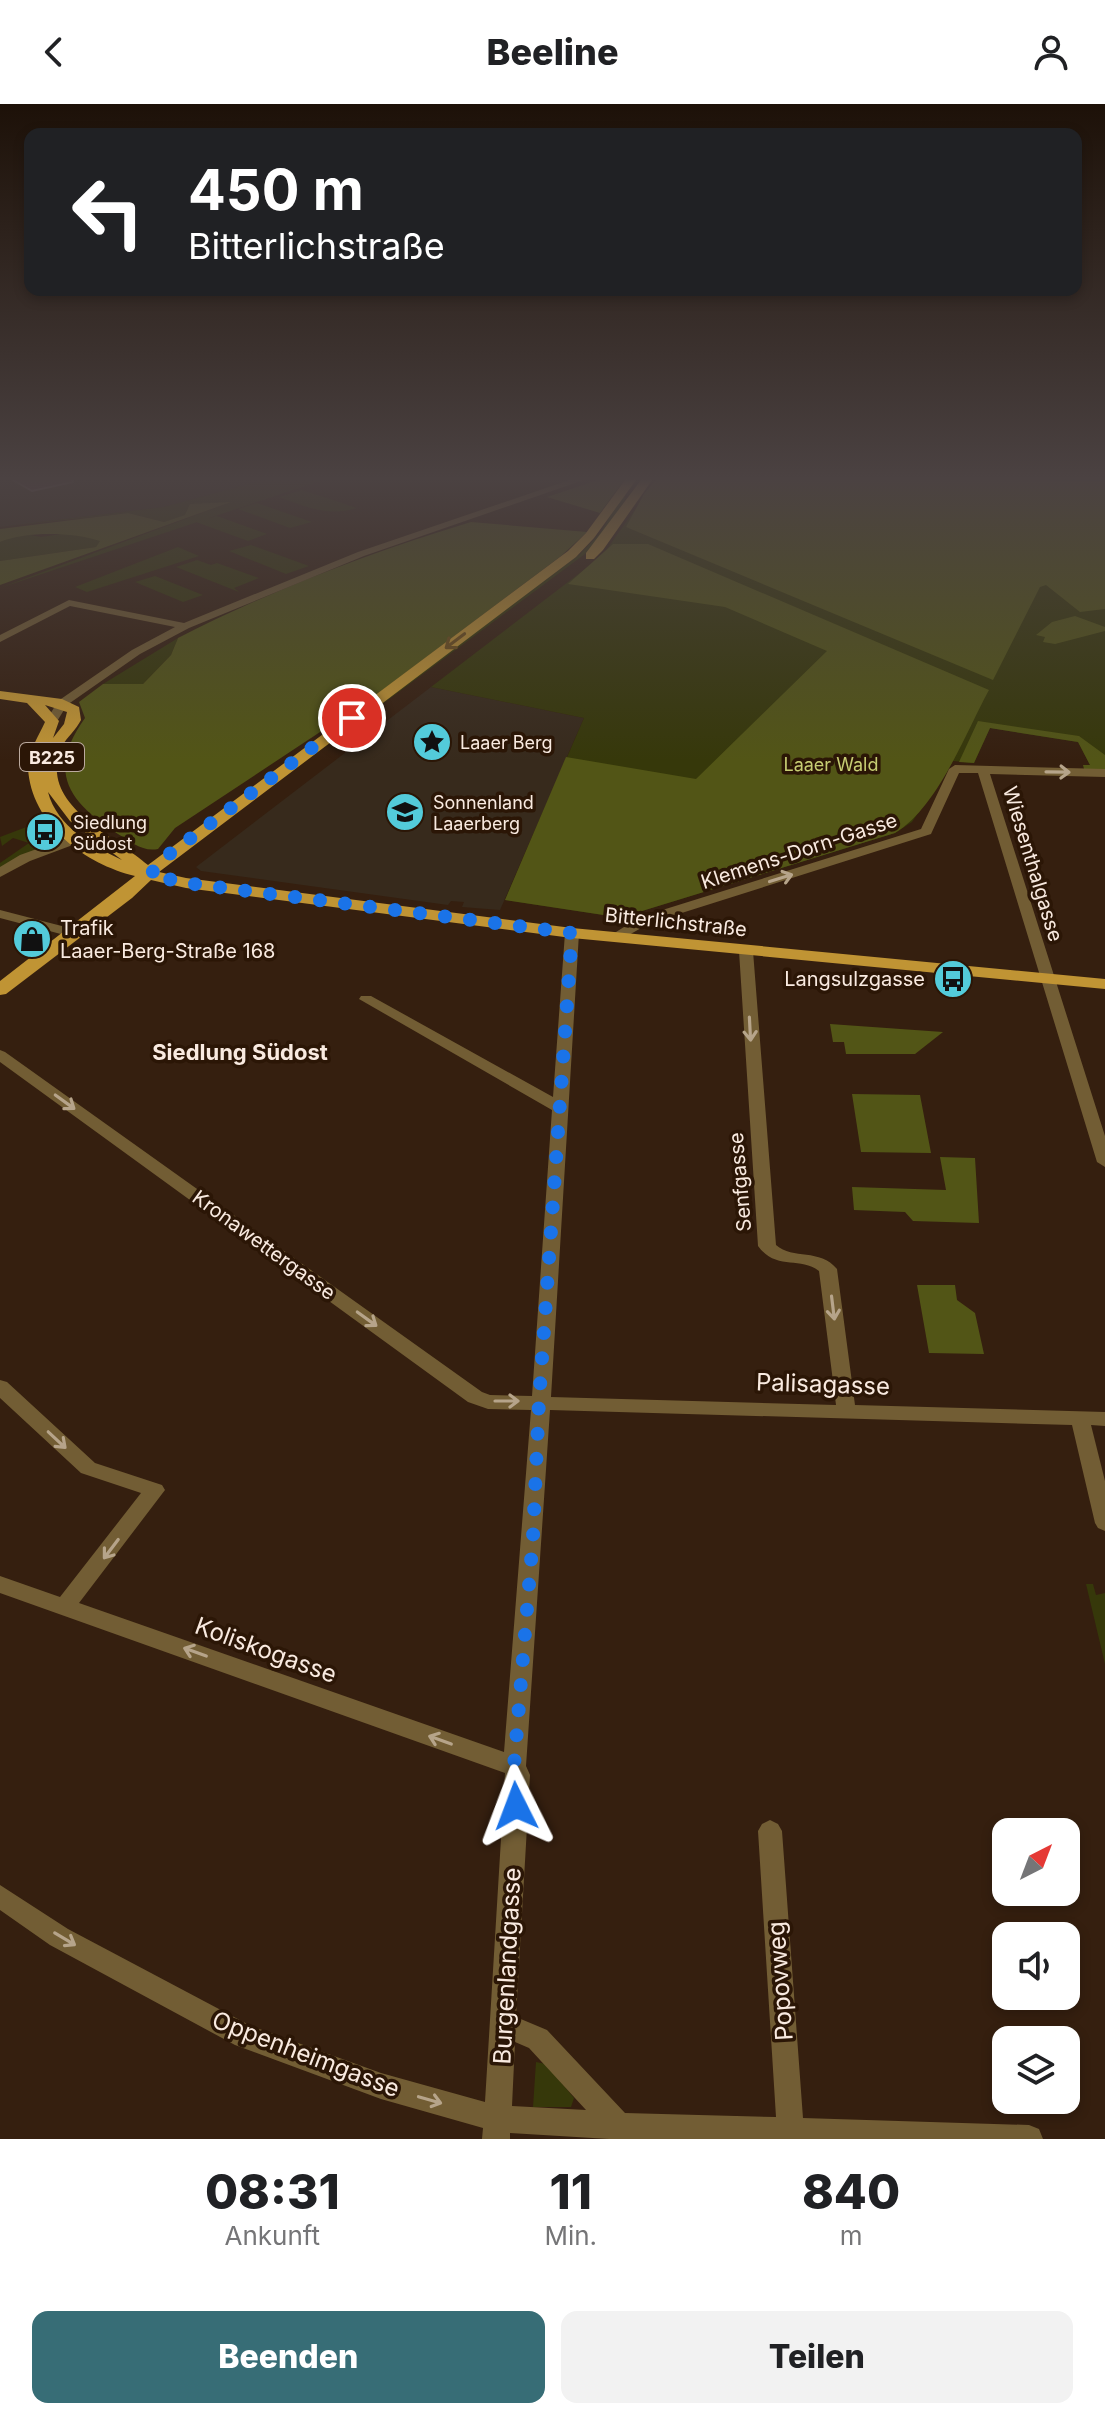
<!DOCTYPE html>
<html lang="de">
<head>
<meta charset="utf-8">
<style>
	body { margin:0; font-family:Inter,sans-serif; background:#f2f2f2; color:#202124; height:100vh; display:flex; flex-direction:column; font-size:30px; white-space:nowrap }
	* { box-sizing:border-box; margin:0 }
	p { font-size:26px; color:#757577 }
	.icon { flex:none; width:44px; height:44px; fill:none; stroke:currentColor; stroke-width:2; stroke-linecap:round; stroke-linejoin:round }
	.map { position:relative; height:2035px; overflow:hidden }
	.side { display:flex; flex-direction:column; background:#fff; flex:1 }
	.side>* { flex:none }
	.guide { position:absolute; left:24px; top:24px; width:1058px; height:168px; border-radius:16px; box-shadow:0 4px 12px #0003; background:#202124; color:#fff; overflow:hidden }
	.needle { width:52px; rotate:42deg }
	.tools { position:absolute; left:992px; top:1714px; display:grid; gap:16px }
	.tools a { display:grid; place-items:center; width:88px; height:88px; border-radius:16px; background:#fff; box-shadow:0 4px 12px #0003; font-size:40px }
	.pin { position:absolute; display:grid; place-items:center; width:68px; height:68px; color:#fff; margin:-34px; border:4px solid #fff; border-radius:50%; box-shadow:0 2px 8px #0007 }
	.me { position:absolute; width:88px; margin:-44px; rotate:357deg; stroke-linejoin:round; filter:drop-shadow(0 0 6px #0008) }
	.turn { display:flex; align-items:center; gap:28px; height:168px; padding:0 32px; font-size:36px }
	.turn .icon { width:104px; height:104px; stroke-width:2.5 }
	.turn b { display:block; font-size:56px; line-height:68px }
	.eta { display:flex; justify-content:space-evenly; align-items:center; height:136px; text-align:center }
	.eta b { font-size:48px; font-weight:800; line-height:56px }
	.primary-button { display:flex; gap:16px; margin-top:auto; padding:16px 32px }
	.primary-button a { flex:1; height:92px; border-radius:16px; background:#376d76; color:#fff; font-size:32px; font-weight:800; line-height:92px; text-align:center }
	.primary-button a+a { background:#f2f2f2; color:#202124 }
	header { display:flex; justify-content:space-between; align-items:center; height:104px; padding:0 32px; background:#fff; font-size:36px; font-weight:800 }
	.map>svg:first-child { display:block }
</style>
</head>
<body>
<header><svg class="icon" aria-label="back" viewBox="0 0 24 24"><path d="M15 5l-7 7 7 7"/></svg>Beeline<svg class="icon" aria-label="person" viewBox="0 0 24 24"><circle cx="12" cy="8" r="4"/><path d="M4 21q1-7 8-7t8 7"/></svg></header>
<div class="map">
<svg width="1105" height="2035" viewBox="0 0 1105 2035">
	<rect width="100%" height="100%" fill="#351f0f"/>
	<path fill="#372a1c" d="M 0,372 L 278,372 L 164,403 L 0,423 Z
		M 431,583 L 584,614 L 500,806 L 462,803 L 464,798 L 451,797 L 448,801 L 201,767 L 196,763 Z"/>
	<path fill="#36380a" d="M 278,372 L 335,372 L 0,484 L 228,399 L 164,418 L 128,409 L 0,423 L 164,403 Z
		M 659,372 L 1105,377 L 1105,666 L 1083,661 L 1090,661 L 1078,638 L 990,624 L 974,659 L 953,657 L 912,718 L 895,729 L 629,811 L 610,812 L 505,796 L 584,614 L 431,583 L 602,452 Z
		M 302,386 L 357,404 C 329,413 306,403 279,393 Z
		M 622,391 L 626,394 L 614,417 L 585,450 L 211,727 L 580,450 L 601,428 Z
		M 257,399 L 312,418 L 290,424 L 238,405 Z
		M 217,412 L 267,430 L 248,437 L 196,418 Z
		M 20,429 L 41,433 L 68,429 L 101,436 L 96,443 L 0,457 L 0,438 Z
		M 251,441 L 309,462 L 286,470 L 229,447 Z
		M 178,443 L 199,452 L 87,488 L 75,483 Z
		M 197,456 L 211,461 L 217,459 L 259,474 L 234,484 L 239,488 L 176,463 Z
		M 155,472 L 203,491 L 183,498 L 135,478 Z
		M 178,534 L 171,551 L 143,580 L 103,580 Z
		M 29,722 L 46,742 L 0,766 L 0,759 L 29,739 L 13,734 L 2,742 L 0,733 Z
		M 1086,1480 L 1093,1480 L 1096,1491 L 1105,1489 L 1105,1560 Z
		M 536,1958 L 546,1960 L 574,1994 L 571,2003 L 533,2003 Z"/>
	<path fill="#525516" d="M 610,372 L 627,372 L 600,409 L 547,393 Z
		M 659,372 L 1105,377 L 1105,505 L 1080,508 L 1046,481 L 1040,483 L 993,576 L 626,423 L 644,390 Z
		M 231,398 L 0,481 L 0,457 L 96,443 L 100,437 C 73,428 26,427 0,438 L 0,425 L 128,409 L 164,418 L 185,411 L 190,400 Z
		M 471,418 L 587,428 L 561,452 L 376,591 L 175,724 L 158,745 C 142,748 132,738 118,730 C 67,697 47,667 85,614 L 79,598 L 103,580 L 143,580 L 171,551 L 178,534 C 271,486 372,448 471,418 Z
		M 613,440 L 648,440 L 989,586 C 965,630 938,703 895,729 L 629,811 L 610,812 L 505,796 L 566,653 L 696,675 L 827,547 L 725,503 L 568,480 Z
		M 1075,512 L 1105,523 L 1105,527 L 1055,540 L 1043,538 L 1045,533 L 1036,531 L 1052,518 Z
		M 978,617 L 1079,632 L 1105,651 L 1105,666 L 1084,665 L 1083,661 L 1090,661 L 1078,638 L 990,624 L 974,659 L 959,658 Z
		M 830,920 L 943,928 L 915,950 L 846,950 L 844,938 L 833,938 Z
		M 852,990 L 920,991 L 931,1049 L 861,1048 Z
		M 940,1053 L 975,1054 L 979,1119 L 913,1117 L 905,1108 L 854,1106 L 852,1083 L 946,1086 Z
		M 917,1181 L 955,1181 L 957,1196 L 975,1209 L 984,1250 L 929,1249 Z"/>
	<path fill="#025057" d="M 830,372 L 1105,372 L 1105,377 Z"/>
	<path fill="#56284b" stroke="#866c7e" stroke-width="2" d="M 6,372 L 72,372 L 73,378 L 32,387 Z"/>
	<g fill="none" stroke-linecap="round" stroke-linejoin="round">
		<path fill="#725d34" fill-rule="evenodd" d="M 581,372 L 595,372 L 364,452 L 189,524 L 140,550 L 67,601 L 56,619 L 46,617 L 58,597 L 132,546 L 175,523 L 70,502 L 0,538 L 0,531 L 69,496 L 184,519 L 358,448 Z
			M 955,661 L 1105,665 L 1105,673 L 990,670 L 1105,1032 L 1105,1063 L 1097,1058 L 978,669 L 959,669 L 931,730 L 650,819 L 620,836 L 610,836 L 608,833 L 640,813 L 921,725 L 949,665 Z
			M 73,732 L 78,733 L 78,739 L 30,757 L 0,773 L 0,763 L 20,751 Z
			M 0,806 L 81,827 L 83,830 L 76,834 L 0,814 Z
			M 572,825 L 579,829 L 551,1293 L 836,1301 L 819,1167 C 799,1152 776,1167 758,1142 L 739,847 L 746,843 L 753,847 L 776,1141 C 793,1156 820,1144 837,1165 L 855,1301 L 1105,1308 L 1105,1322 L 1091,1321 L 1105,1377 L 1105,1427 L 1098,1424 L 1095,1419 L 1072,1321 L 550,1306 L 526,1662 L 530,1671 L 516,1913 L 547,1926 L 625,2009 L 776,2013 L 758,1727 L 762,1720 L 770,1716 L 778,1720 L 782,1727 L 803,2014 L 1029,2021 L 1039,2025 L 1043,2035 L 609,2035 L 510,2029 L 510,2035 L 482,2035 L 483,2024 L 381,1995 L 235,1941 L 50,1841 L 0,1806 L 0,1781 L 68,1825 L 251,1922 L 381,1969 L 485,1998 L 505,1669 L 0,1489 L 0,1472 L 60,1493 L 141,1389 L 81,1369 L 0,1294 L 0,1276 L 7,1278 L 95,1359 L 162,1381 L 165,1386 L 79,1499 L 504,1648 L 531,1306 L 488,1305 L 468,1298 L 0,958 L 0,946 L 5,948 L 482,1288 L 490,1291 L 532,1292 L 552,1006 L 359,895 L 361,892 L 371,892 L 553,993 L 565,829 ZM 515,1938 L 529,1944 L 586,2006 L 512,2002 Z"/>
		<path fill="#c09434" fill-rule="evenodd" d="M 628,372 L 639,372 L 594,434 L 576,453 L 159,768 L 186,774 L 572,824 L 1105,875 L 1105,885 L 572,834 L 186,784 L 151,776 L 132,794 L 6,890 L 0,891 L 0,877 L 135,772 C 85,760 31,720 28,664 C 27,650 39,631 45,618 L 27,599 L 0,595 L 0,587 L 62,595 L 79,603 L 81,616 C 76,626 67,633 62,642 C 36,700 114,731 148,761 L 568,447 L 586,429 ZM 45,601 L 67,608 L 64,620 L 53,634 L 59,617 ZM 48,688 L 70,717 L 122,756 C 93,742 57,723 48,688 Z
			M 644,372 L 655,372 L 603,446 L 594,455 L 586,455 L 586,449 Z"/>
	</g>
	<defs><path id="oneway-shaft" d="M-6 0H5M1.5-3L5.5 0L1.5 3" fill="none" stroke-width="1.6" stroke-linecap="round" stroke-linejoin="round" transform="scale(2)"/></defs>
	<use stroke="#6e4f1b" href="#oneway-shaft" transform="translate(455 537) rotate(143)"/>
	<g stroke="#b6a48a">
		<use href="#oneway-shaft" transform="translate(1058 668) rotate(1)"/>
		<use href="#oneway-shaft" transform="translate(781 774) rotate(-17)"/>
		<use href="#oneway-shaft" transform="translate(750 925) rotate(87)"/>
		<use href="#oneway-shaft" transform="translate(65 998) rotate(36)"/>
		<use href="#oneway-shaft" transform="translate(833 1204) rotate(83)"/>
		<use href="#oneway-shaft" transform="translate(367 1215) rotate(36)"/>
		<use href="#oneway-shaft" transform="translate(507 1297)"/>
		<use href="#oneway-shaft" transform="translate(57 1336) rotate(43)"/>
		<use href="#oneway-shaft" transform="translate(111 1445) rotate(127)"/>
		<use href="#oneway-shaft" transform="translate(195 1548) rotate(-160)"/>
		<use href="#oneway-shaft" transform="translate(440 1636) rotate(-160)"/>
		<use href="#oneway-shaft" transform="translate(65 1835) rotate(31)"/>
		<use href="#oneway-shaft" transform="translate(430 1996) rotate(16)"/>
	</g>
	<linearGradient id="sky" x2="0" y2="1"><stop stop-color="#1d1108"/><stop offset="0.57" stop-color="#4b4242"/><stop offset="1" stop-color="#4b4242" stop-opacity="0"/></linearGradient>
	<rect width="1105" height="657" fill="url(#sky)"/>
	<g fill="none" stroke-linecap="round" stroke-linejoin="round">
		<path stroke="#1a73e8" stroke-width="14" stroke-dasharray="0 25.2" d="M 352,614 L 164,754 L 150,771 L 186,779 L 572,829 L 539,1297 L 533,1433 L 514,1662 L 518,1671 L 516,1702"/>
	</g>
	<defs>
		<symbol id="sight-disc" viewBox="-11 -11 22 22"><circle r="9.5" fill="#53cbda" stroke="#2b1606"/><path d="M0-6L1.8-2.2L6-1.7L2.9 1.2L3.7 5.4L0 3.3L-3.7 5.4L-2.9 1.2L-6-1.7L-1.8-2.2Z" fill="#111"/></symbol>
		<symbol id="school-disc" viewBox="-11 -11 22 22"><circle r="9.5" fill="#53cbda" stroke="#2b1606"/><path d="M0-5L7-2L0 1L-7-2ZM-4 1L0 2.5L4 1V4Q0 6-4 4Z" fill="#111"/></symbol>
		<symbol id="bus-disc" viewBox="-11 -11 22 22"><circle r="9.5" fill="#53cbda" stroke="#2b1606"/><path d="M-5-6H5V4H4V6H2V4H-2V6H-4V4H-5ZM-3.5-4V0h7V-4ZM-3.5 1.2v1.5H-2V1.2ZM2 1.2v1.5H3.5V1.2Z" fill="#111"/></symbol>
		<symbol id="shop-disc" viewBox="-11 -11 22 22"><circle r="9.5" fill="#53cbda" stroke="#2b1606"/><path d="M-5-2.5h2.3a2.7 3.5 0 0 1 5.4 0H5L5.5 6h-11ZM-1.5-2.5h3a1.5 2.3 0 0 0-3 0Z" fill="#111"/></symbol>
	</defs>
	<g fill-rule="evenodd">
		<use href="#sight-disc" x="410" y="616" width="44" height="44"/>
		<use href="#school-disc" x="383" y="686" width="44" height="44"/>
		<use href="#bus-disc" x="23" y="706" width="44" height="44"/>
		<use href="#shop-disc" x="10" y="813" width="44" height="44"/>
		<use href="#bus-disc" x="931" y="853" width="44" height="44"/>
	</g>
	<g text-anchor="middle" dominant-baseline="central" stroke-width="7" stroke-linejoin="round" paint-order="stroke">
		<g font-size="18" fill="#f9eae0" stroke="#2b1606" text-anchor="start">
			<text x="460" y="638">Laaer Berg</text>
			<text x="433" y="698">Sonnenland<tspan x="433" dy="21">Laaerberg</tspan></text>
			<text x="73" y="718">Siedlung<tspan x="73" dy="21">Südost</tspan></text>
		</g>
		<rect fill="#2b1606" stroke="#bbaa9f" stroke-width="2" x="20" y="639" width="64" height="28" rx="6"/>
		<g font-size="18" font-weight="bold" fill="#f9eae0">
			<text x="52" y="653">B225</text>
		</g>
		<g font-size="18" fill="#c7cd73" stroke="#2b1606">
			<text x="831" y="660">Laaer Wald</text>
		</g>
		<g font-size="20" fill="#f9eae0" stroke="#2b1606">
			<text transform="translate(799 747) rotate(-18)">Klemens-Dorn-Gasse</text>
			<text transform="translate(1033 760) rotate(73)">Wiesenthalgasse</text>
			<text transform="translate(676 818) rotate(6)">Bitterlichstraße</text>
			<text transform="translate(740 1078) rotate(-95)">Senfgasse</text>
			<text transform="translate(264 1141) rotate(36)">Kronawettergasse</text>
		</g>
		<g font-size="20" fill="#f9eae0" stroke="#2b1606" text-anchor="start">
			<text x="60" y="824">Trafik<tspan x="60" dy="23">Laaer-Berg-Straße 168</tspan></text>
			<text x="925" y="875" text-anchor="end">Langsulzgasse</text>
		</g>
		<g font-size="22" font-weight="bold" fill="#f9eae0" stroke="#2b1606">
			<text x="240" y="948">Siedlung Südost</text>
		</g>
		<g font-size="24" fill="#f9eae0" stroke="#2b1606">
			<text transform="translate(823 1280) rotate(2)">Palisagasse</text>
			<text transform="translate(266 1546) rotate(20)">Koliskogasse</text>
			<text transform="translate(507 1862) rotate(-87)">Burgenlandgasse</text>
			<text transform="translate(780 1877) rotate(-94)">Popovweg</text>
			<text transform="translate(306 1950) rotate(21)">Oppenheimgasse</text>
		</g>
	</g>
</svg>
<div class="tools">
<a><svg class="needle" viewBox="-14 -14 28 28"><path d="M0-13l5 13h-10z" fill="#e53935"/><path d="M0 13l5-13h-10z" fill="#757577"/></svg></a>
<a><svg class="icon" aria-label="sound" viewBox="0 0 24 24"><path d="M4 9h4l5-4v14l-5-4H4zM17 9q2 3 0 6"/></svg></a>
<a><svg class="icon" aria-label="layers" viewBox="0 0 24 24"><path d="M12 4l9 5-9 5-9-5zM3 14l9 5 9-5"/></svg></a>
</div>
<div class="pin" style="left:352px;top:614px;background:#d93025"><svg class="icon" aria-label="arrive" viewBox="0 0 24 24"><path d="M6 21V4h12l-3 4 3 4H6"/></svg></div>
<svg class="me" style="left:516px;top:1702px" viewBox="-20 -20 40 40"><path d="M0-17L14 15 0 8-14 15z" fill="#1a73e8" stroke="#fff" stroke-width="4"/></svg>
<div class="guide">
<div class="turn"><svg class="icon" aria-label="left" viewBox="0 0 24 24"><path d="M17 20v-9H6M10 6l-5 5 5 5"/></svg><div><b>450 m</b>Bitterlichstraße</div></div>
</div>
</div>
<section class="side">
<div class="eta">
<div><b>08:31</b><p>Ankunft</p></div>
<div><b>11</b><p>Min.</p></div>
<div><b>840</b><p>m</p></div>
</div>
<div class="primary-button"><a>Beenden</a><a>Teilen</a></div>
</section>
</body>
</html>
